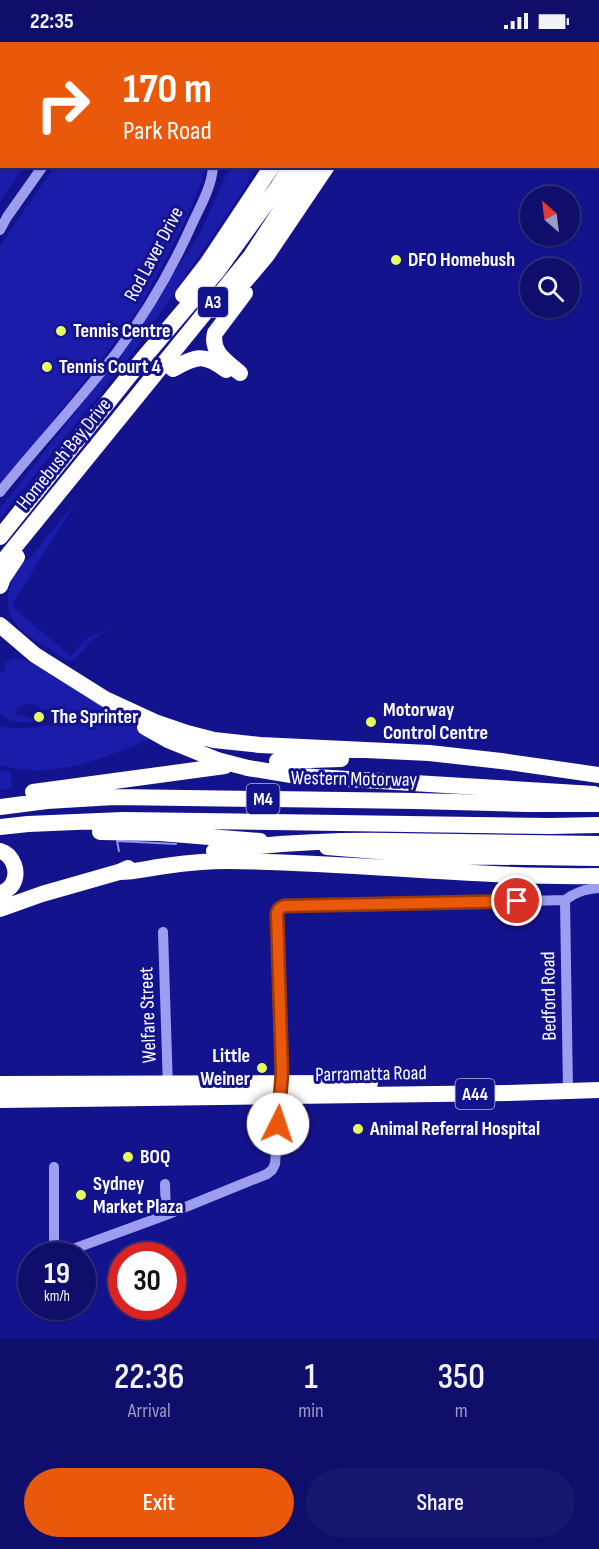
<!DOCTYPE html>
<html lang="en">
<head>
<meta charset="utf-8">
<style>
	body { margin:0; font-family:"Sofia Sans Condensed",sans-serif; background:#181770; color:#f1f3f6; height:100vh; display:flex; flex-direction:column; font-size:22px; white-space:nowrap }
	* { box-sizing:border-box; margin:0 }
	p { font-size:20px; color:#9b9cc1 }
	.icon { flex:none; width:33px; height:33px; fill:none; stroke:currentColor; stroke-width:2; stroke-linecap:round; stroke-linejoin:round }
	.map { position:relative; height:1297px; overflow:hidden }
	.drawer { display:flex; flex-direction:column; background:#0f0e6a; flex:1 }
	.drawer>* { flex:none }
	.guide { position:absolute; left:0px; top:0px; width:600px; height:126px; box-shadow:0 2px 4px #0004,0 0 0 2px #2f2e7e; background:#ea580c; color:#fff; overflow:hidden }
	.needle { width:39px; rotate:332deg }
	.buttons { position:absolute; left:520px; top:144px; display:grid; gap:12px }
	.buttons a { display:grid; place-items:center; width:60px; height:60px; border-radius:50%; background:#0f0e6a; box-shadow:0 2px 4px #0004,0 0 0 2px #2f2e7e; font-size:30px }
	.speed { position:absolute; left:18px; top:1200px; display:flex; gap:12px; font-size:30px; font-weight:700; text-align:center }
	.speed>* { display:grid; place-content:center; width:78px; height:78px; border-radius:50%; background:#0f0e6a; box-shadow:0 2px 4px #0004,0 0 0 2px #2f2e7e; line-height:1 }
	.speed small { font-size:15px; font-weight:400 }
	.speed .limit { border:9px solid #d22; background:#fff; color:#111 }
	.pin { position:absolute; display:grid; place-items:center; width:51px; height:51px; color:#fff; margin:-26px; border:3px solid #fff; border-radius:50%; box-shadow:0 2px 6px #0007 }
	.me { position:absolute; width:66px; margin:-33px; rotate:4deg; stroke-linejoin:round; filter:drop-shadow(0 0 4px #0008) }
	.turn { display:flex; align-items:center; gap:21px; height:126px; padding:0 24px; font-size:27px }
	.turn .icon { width:78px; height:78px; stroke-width:2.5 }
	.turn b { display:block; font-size:42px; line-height:51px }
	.eta { display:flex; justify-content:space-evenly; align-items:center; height:102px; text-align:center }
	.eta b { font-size:36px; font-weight:600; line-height:42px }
	.action { display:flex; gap:12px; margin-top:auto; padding:12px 24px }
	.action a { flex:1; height:69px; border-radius:36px; background:#ea580c; color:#fff; font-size:24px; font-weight:600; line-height:69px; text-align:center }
	.action a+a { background:#181770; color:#f1f3f6 }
	.status { display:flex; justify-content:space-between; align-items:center; height:42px; padding:0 30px; background:#0f0e6a; direction:ltr }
	.status svg { height:16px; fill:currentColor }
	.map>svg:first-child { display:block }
</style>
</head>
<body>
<div class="status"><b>22:35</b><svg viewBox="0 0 49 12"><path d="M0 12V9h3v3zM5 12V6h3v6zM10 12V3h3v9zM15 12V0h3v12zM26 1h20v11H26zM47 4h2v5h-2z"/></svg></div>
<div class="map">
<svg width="599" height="1297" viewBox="0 0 599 1297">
	<rect width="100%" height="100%" fill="#14138e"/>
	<path fill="#1b1ca9" d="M 0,0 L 109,0 L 108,2 L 2,2 L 2,124 L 24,125 L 0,160 Z
		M 409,0 L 599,0 L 599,91 L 598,2 L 409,1 Z
		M 54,125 L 205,125 L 202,139 L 183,184 L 140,265 L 108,309 L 0,444 L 0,204 Z
		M 230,125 L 255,125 L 241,152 L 136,307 L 0,476 L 0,467 L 117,316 L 199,193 Z
		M 77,458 L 14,559 L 13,564 L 24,575 L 71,614 L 88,595 L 106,589 L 90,600 L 75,617 L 69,619 C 60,615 53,608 45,604 C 19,588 0,575 11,541 C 14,531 20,521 30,516 Z
		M 15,616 L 26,618 L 155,695 C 104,715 57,739 0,723 L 0,684 C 21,690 42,682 63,683 L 66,680 C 61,669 52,670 42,667 C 38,665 33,661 28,662 C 24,662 19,665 15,668 L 16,672 L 31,676 L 32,680 C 19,680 10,682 0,672 L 0,629 L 2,632 L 7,627 L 3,623 L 9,618 Z
		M 0,728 L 11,730 L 12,746 L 0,748 Z"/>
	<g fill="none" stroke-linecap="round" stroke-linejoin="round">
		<path stroke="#8f91f4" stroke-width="2" d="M 119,809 L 117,799 L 176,802"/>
		<path stroke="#9e9ef1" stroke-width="10" d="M 128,2 L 129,0
			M 0,188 L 7,175 L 43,124
			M 0,450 C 38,403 80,358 117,310 C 147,270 173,225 193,180 C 201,163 212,144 213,124
			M 565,858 L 568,1049
			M 163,890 L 168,1046
			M 54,1125 L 54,1199 L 58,1207 L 65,1210 L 166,1173 L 165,1142
			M 166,1173 L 267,1132 L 272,1128 L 275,1122 L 282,1034 L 277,871 L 279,867 L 284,865 L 565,858 C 576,850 585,847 599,846"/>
		<path stroke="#e9e8ff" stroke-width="14" d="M 209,0 L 211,2
			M 234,0 L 236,2
			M 245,0 L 247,2
			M 316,2 L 319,0
			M 598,117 L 599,117"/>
		<path stroke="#fff" stroke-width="16" d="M 338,2 L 339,0
			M 361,2 L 362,0
			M 379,2 L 379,0
			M 394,2 L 395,0
			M 183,253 L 207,222 L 272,124
			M 230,257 L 267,213 L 327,124
			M 173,327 C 196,314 204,311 226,328
			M 240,331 C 227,320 210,310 215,291 L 245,251
			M 0,495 L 141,319 L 218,228 L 278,145 L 291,124
			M 0,523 L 251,214 L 310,124
			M 0,544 L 3,536 L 17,515
			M 0,583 L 35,613 L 105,657 L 155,680 L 187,691 L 214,698 L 260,703 L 429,711 L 501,719 L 599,733
			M 145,685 L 168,698 L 217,718
			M 277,719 L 341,717
			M 248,726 L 291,733 L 315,735 L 594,752
			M 33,750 L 225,724
			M 0,765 L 47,759 L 114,755 L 416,759 L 526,762 L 599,762
			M 0,785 L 28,782 L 123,778 L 550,784 L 599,783
			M 100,790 L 160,791 L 260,799
			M 392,799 L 599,802
			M 327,805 L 438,814 L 599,816
			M 0,809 C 13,813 20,830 12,843 C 9,847 4,850 0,852
			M 119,830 C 135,830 149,826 165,824 C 186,821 207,819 228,819 C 352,820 475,836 599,834
			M 0,867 L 42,852 L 119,830 L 128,826
			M 0,1042 L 370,1041
			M 0,1058 L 508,1051 L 599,1048"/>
		<path stroke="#fff" stroke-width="16" d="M 217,718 L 248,726
			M 214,809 C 274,801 332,798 392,799"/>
	</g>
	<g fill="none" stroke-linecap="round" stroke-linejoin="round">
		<defs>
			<path id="route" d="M 278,1082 L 282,1031 L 277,871 L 279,867 L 284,864 L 517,859"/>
		</defs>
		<use href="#route" stroke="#983908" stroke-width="15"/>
		<use href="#route" stroke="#ea580c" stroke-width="10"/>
	</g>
	<g fill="#e6ff5e" stroke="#14138e" stroke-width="2">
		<circle cx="396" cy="218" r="6"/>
		<circle cx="61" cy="289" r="6"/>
		<circle cx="47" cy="325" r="6"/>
		<circle cx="39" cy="675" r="6"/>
		<circle cx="371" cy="680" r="6"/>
		<circle cx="262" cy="1026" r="6"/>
		<circle cx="358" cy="1087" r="6"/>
		<circle cx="128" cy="1115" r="6"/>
		<circle cx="81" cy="1153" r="6"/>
	</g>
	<g text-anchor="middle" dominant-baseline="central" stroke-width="6" stroke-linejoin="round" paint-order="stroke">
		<g fill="#14138e" stroke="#b8b8dd" stroke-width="1.5">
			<rect x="198" y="245" width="30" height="30" rx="4.5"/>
			<rect x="246.5" y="742" width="33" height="30" rx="4.5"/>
			<rect x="455.5" y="1037" width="39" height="30" rx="4.5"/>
		</g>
		<g font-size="18" font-weight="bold" fill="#fff">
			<text x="213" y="260">A3</text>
			<text x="263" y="757">M4</text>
			<text x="475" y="1052">A44</text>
		</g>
		<g font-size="20" fill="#fff" stroke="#14138e">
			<text transform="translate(154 212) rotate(-62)">Rod Laver Drive</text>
			<text transform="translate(64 412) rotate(-51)">Homebush Bay Drive</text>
			<text transform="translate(354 737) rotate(1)">Western Motorway</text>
			<text transform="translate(549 954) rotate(-91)">Bedford Road</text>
			<text transform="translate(148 973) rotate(-92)">Welfare Street</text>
			<text transform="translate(371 1032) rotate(-1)">Parramatta Road</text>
		</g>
		<g font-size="20" font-weight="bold" fill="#fff" stroke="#14138e" text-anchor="start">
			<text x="408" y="218">DFO Homebush</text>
			<text x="73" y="289">Tennis Centre</text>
			<text x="59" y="325">Tennis Court 4</text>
			<text x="383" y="668">Motorway<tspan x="383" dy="23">Control Centre</tspan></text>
			<text x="51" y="675">The Sprinter</text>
			<text x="250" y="1014" text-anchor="end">Little<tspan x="250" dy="23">Weiner</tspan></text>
			<text x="370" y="1087">Animal Referral Hospital</text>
			<text x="140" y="1115">BOQ</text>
			<text x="93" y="1142">Sydney<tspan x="93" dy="23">Market Plaza</tspan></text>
		</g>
	</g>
</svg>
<div class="buttons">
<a><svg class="needle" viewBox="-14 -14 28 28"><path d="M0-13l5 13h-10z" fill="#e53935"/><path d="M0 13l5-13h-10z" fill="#9b9cc1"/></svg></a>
<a><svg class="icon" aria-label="search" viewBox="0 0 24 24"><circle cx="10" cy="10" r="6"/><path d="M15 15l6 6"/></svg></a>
</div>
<div class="speed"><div>19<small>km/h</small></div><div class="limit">30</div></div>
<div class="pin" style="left:517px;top:859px;background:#d93025"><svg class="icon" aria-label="arrive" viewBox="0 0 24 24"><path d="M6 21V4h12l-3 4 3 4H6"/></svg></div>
<svg class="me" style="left:278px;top:1082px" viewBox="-20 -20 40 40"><circle r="19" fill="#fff"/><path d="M0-13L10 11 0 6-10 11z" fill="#ea580c"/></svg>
<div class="guide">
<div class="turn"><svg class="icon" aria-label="right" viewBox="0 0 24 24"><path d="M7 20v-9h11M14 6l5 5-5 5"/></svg><div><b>170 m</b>Park Road</div></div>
</div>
</div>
<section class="drawer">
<div class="eta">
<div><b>22:36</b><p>Arrival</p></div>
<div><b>1</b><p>min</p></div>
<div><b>350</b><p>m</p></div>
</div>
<div class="action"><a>Exit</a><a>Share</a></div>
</section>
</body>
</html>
